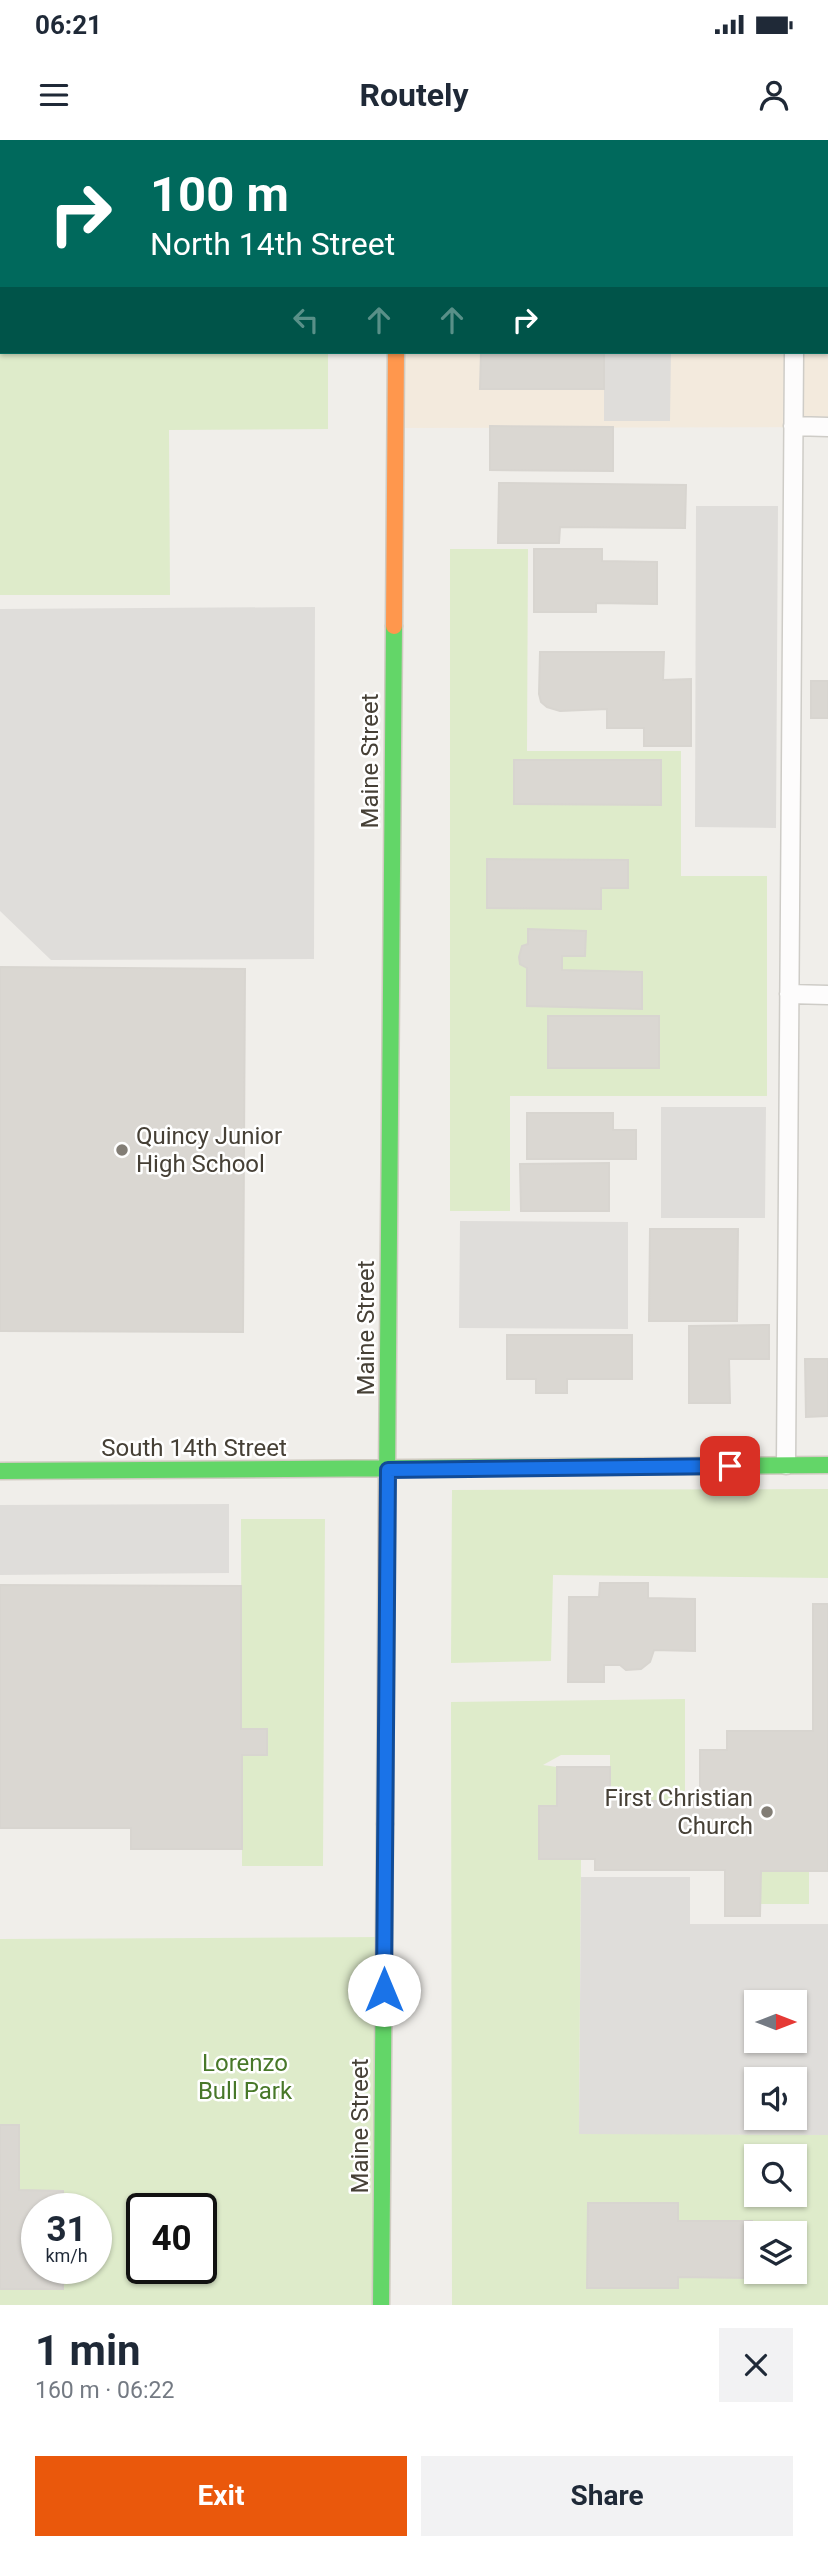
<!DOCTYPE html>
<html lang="en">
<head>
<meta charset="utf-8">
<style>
	body { margin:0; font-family:Roboto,sans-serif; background:#f2f2f3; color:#1f2937; height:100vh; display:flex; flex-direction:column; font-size:26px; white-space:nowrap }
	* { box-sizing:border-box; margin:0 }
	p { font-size:23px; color:#747a83 }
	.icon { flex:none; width:38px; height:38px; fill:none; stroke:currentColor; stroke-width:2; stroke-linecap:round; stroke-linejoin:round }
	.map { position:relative; height:2165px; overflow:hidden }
	.details { display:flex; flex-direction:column; background:#fff; flex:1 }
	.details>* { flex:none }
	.banner { position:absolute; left:0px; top:0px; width:830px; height:214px; box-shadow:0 2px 5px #0004; background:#00695c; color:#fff; overflow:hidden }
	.needle { width:46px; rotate:90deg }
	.tools { position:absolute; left:744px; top:1850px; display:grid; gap:14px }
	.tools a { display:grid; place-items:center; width:63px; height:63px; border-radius:0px; background:#fff; box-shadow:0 2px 5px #0004; font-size:35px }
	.speed { position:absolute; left:21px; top:2053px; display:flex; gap:14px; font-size:35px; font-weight:700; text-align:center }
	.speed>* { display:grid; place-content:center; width:91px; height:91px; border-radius:50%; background:#fff; box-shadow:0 2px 5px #0004; line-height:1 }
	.speed small { font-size:18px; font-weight:400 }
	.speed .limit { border:4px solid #111; border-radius:10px; background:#fff; color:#111 }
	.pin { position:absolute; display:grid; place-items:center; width:60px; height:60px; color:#fff; margin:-30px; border-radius:14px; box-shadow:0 4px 10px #0006 }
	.me { position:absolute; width:77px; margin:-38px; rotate:0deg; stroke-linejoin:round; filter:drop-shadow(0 0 5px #0008) }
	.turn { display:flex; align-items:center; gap:24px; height:147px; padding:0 35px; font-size:32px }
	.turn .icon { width:91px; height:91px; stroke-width:2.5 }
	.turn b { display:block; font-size:49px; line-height:60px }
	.lanes { display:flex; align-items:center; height:66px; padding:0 35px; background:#0003; justify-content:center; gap:35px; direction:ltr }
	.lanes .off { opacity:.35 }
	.round { display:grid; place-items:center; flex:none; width:74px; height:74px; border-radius:0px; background:#f2f2f3 }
	.overview { display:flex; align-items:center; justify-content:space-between; height:119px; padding:0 35px }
	h1 { font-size:42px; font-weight:700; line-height:52px }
	.cta { display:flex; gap:14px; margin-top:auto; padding:14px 35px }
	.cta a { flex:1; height:80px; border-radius:0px; background:#ea580c; color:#fff; font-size:28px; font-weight:700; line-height:80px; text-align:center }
	.cta a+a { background:#f2f2f3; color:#1f2937 }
	.status { display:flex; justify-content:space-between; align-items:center; height:49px; padding:0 35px; background:#fff; direction:ltr }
	.status svg { height:19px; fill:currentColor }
	header { display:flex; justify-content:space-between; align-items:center; height:91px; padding:0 35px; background:#fff; font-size:32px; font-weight:700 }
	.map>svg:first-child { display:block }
</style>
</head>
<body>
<div class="status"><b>06:21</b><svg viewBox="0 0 49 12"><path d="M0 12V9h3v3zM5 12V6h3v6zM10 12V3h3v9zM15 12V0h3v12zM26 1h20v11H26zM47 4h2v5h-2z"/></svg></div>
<header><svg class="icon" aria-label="menu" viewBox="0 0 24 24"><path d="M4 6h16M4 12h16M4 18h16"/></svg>Routely<svg class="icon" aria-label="person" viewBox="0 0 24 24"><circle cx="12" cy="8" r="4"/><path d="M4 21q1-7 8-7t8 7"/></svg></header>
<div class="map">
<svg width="828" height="2165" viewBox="0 0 828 2165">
	<rect width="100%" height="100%" fill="#f0eeea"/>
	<path fill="#f3eadd" d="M 398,0 L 828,0 L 828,287 L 396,288 L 396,212 L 828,212 L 828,2 Z"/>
	<path fill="#deebca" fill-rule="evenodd" d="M 0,50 L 2,212 L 328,212 L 328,289 L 169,290 L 170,455 L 0,455 Z
		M 450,409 L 528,409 L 527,611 L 681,611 L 681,736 L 767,736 L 767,956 L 510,956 L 510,1071 L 450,1071 Z
		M 828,1349 L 828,1438 L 553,1435 L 551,1521 L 451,1523 L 452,1350 Z
		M 241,1379 L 325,1379 L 323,1726 L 242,1726 Z
		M 685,1559 L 685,1661 L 610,1661 L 610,1615 L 561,1615 L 543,1625 L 557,1627 L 557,1666 L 540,1666 L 581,1719 L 579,1993 L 828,1995 L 828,2165 L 452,2165 L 451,1562 ZM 756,2016 L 794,2016 L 794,2054 L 756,2054 ZM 756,2093 L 794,2093 L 794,2132 L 756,2132 Z
		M 761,1731 L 809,1731 L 809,1764 L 761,1764 Z
		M 384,1797 L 383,2165 L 0,2165 L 0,1799 ZM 37,2068 L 96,2068 L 96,2128 L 37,2128 ZM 142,2068 L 201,2068 L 201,2128 L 142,2128 Z"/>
	<path fill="#dfddda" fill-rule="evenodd" d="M 604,212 L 671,212 L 670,281 L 604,281 Z
		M 696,366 L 778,366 L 776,688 L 695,687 Z
		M 315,467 L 314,819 L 51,820 L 0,771 L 0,469 Z
		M 661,967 L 766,967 L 765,1078 L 661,1078 Z
		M 460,1081 L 628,1082 L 628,1189 L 459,1188 Z
		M 229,1364 L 229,1433 L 0,1435 L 0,1365 Z
		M 581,1737 L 690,1737 L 690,1784 L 828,1784 L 828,1995 L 579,1994 ZM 794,1862 L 794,1900 L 756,1900 L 756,1862 ZM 794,1939 L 794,1978 L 756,1978 L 756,1939 Z"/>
	<path fill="#dad7d2" stroke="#d8d5d0" stroke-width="2" d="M 481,212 L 604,212 L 604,249 L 480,249 Z
		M 490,286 L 613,287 L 613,331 L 490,330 Z
		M 499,343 L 686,345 L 685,388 L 560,387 L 559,403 L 498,403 Z
		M 534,409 L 602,409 L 602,421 L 657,422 L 657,464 L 596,463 L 596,472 L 534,472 Z
		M 540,512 L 664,512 L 663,540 L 691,539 L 691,606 L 644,606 L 644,588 L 607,588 L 607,569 L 560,571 L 547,567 L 541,562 L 539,554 Z
		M 811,541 L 828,541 L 828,578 L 811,578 Z
		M 514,620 L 661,620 L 661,665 L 514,664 Z
		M 487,719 L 628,720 L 628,748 L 601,748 L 601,769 L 487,768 Z
		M 528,789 L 586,791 L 585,816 L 562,816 L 562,830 L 642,832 L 642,869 L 527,866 L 527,828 L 520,824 L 519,817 L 522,806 L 528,804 Z
		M 0,827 L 245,829 L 243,1192 L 0,1191 Z
		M 548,876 L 659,876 L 659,928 L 548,928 Z
		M 527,973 L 613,973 L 613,990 L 636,990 L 636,1019 L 527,1019 Z
		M 609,1023 L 609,1071 L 521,1071 L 520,1024 Z
		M 650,1089 L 738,1089 L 737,1181 L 649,1181 Z
		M 769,1185 L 769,1219 L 729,1219 L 730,1263 L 689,1263 L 689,1186 Z
		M 507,1195 L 632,1195 L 632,1239 L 567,1239 L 567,1253 L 536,1253 L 536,1239 L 507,1239 Z
		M 805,1219 L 828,1219 L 828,1276 L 806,1277 Z
		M 600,1443 L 648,1443 L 648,1458 L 695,1459 L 695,1511 L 654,1510 L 650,1522 L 641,1529 L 626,1530 L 620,1525 L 604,1525 L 604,1542 L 568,1542 L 569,1457 L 599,1457 Z
		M 0,1445 L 241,1446 L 241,1589 L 267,1589 L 267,1615 L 242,1615 L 242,1709 L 131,1709 L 131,1688 L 0,1688 Z
		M 813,1464 L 828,1464 L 828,1731 L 761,1731 L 760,1776 L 725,1776 L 725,1730 L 595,1730 L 595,1719 L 539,1719 L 539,1666 L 557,1666 L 557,1627 L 610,1627 L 610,1661 L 700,1661 L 700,1610 L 727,1610 L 727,1591 L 813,1591 Z
		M 0,1985 L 19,1985 L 19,2050 L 63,2051 L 63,2068 L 37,2068 L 37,2128 L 63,2128 L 63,2149 L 0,2149 Z
		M 588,2063 L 678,2063 L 678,2081 L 752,2081 L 752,2138 L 678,2137 L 678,2148 L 587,2148 Z"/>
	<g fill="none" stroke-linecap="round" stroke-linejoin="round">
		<defs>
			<path id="lane" d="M 796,2 L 796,0
				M 793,286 L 828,287
				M 789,854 L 828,855
				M 786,1325 L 794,212"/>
			<path id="fast" d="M 398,0 L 398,2
				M 0,1331 L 828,1325
				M 387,1337 L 394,486
				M 381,2165 L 385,1684"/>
			<path id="slow" d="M 394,486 L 396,212
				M 385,1684 L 387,1337"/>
		</defs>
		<use href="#lane" stroke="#ceccc7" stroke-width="21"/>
		<use href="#fast" stroke="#d0cbc1" stroke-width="19"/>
		<use href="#slow" stroke="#d0cbc1" stroke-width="19"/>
		<use href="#lane" stroke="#fdfcfc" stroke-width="18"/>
		<use href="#fast" stroke="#63d668" stroke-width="16"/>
		<use href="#slow" stroke="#ff974d" stroke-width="16"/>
	</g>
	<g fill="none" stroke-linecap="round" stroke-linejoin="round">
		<defs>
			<path id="route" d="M 384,1850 L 388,1330 L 730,1326"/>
		</defs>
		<use href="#route" stroke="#114b97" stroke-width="18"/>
		<use href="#route" stroke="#1a73e8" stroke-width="12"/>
	</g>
	<g fill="#827d75" stroke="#fff" stroke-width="2.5">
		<circle cx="122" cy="1010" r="7"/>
		<circle cx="767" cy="1672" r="7"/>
	</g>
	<g text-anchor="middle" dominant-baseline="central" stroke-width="5" stroke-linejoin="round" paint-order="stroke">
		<g font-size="24" fill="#464036" stroke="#fff">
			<text transform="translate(370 621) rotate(-90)">Maine Street</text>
			<text transform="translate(366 1188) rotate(-90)">Maine Street</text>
			<text x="194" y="1308">South 14th Street</text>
			<text transform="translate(360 1986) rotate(-90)">Maine Street</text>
		</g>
		<g font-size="24" fill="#464036" stroke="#fff" text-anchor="start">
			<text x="136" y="996">Quincy Junior<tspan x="136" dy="28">High School</tspan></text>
			<text x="753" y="1658" text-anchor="end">First Christian<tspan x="753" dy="28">Church</tspan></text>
		</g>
		<g font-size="24" fill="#487829" stroke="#fff">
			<text x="245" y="1923">Lorenzo<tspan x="245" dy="28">Bull Park</tspan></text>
		</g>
	</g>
</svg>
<div class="tools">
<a><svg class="needle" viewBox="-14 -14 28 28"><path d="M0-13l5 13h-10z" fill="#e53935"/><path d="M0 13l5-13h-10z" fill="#747a83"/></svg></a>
<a><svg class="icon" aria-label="sound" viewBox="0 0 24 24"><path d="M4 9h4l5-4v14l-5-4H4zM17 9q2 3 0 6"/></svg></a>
<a><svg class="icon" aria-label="search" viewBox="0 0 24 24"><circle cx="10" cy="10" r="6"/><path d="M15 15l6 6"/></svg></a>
<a><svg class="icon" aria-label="layers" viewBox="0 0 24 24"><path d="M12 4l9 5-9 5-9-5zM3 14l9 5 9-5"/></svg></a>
</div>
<div class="speed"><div>31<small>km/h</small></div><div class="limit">40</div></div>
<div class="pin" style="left:730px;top:1326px;background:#d93025"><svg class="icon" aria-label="arrive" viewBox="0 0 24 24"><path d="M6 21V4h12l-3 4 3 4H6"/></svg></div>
<svg class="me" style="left:384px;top:1850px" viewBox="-20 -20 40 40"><circle r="19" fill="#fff"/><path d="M0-13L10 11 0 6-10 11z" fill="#1a73e8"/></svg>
<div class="banner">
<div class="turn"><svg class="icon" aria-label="right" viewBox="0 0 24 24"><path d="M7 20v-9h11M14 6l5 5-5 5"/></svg><div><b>100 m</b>North 14th Street</div></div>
<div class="lanes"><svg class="icon off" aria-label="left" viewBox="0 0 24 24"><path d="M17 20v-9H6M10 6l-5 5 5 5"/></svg><svg class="icon off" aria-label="ahead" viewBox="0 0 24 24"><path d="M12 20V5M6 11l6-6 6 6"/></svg><svg class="icon off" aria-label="ahead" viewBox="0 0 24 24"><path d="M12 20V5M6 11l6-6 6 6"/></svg><svg class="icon" aria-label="right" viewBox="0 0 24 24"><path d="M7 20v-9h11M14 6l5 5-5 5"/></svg></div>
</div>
</div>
<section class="details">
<div class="overview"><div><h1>1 min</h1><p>160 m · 06:22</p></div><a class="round"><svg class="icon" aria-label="close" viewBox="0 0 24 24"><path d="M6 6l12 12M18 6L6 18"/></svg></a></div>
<div class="cta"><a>Exit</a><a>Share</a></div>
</section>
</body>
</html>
